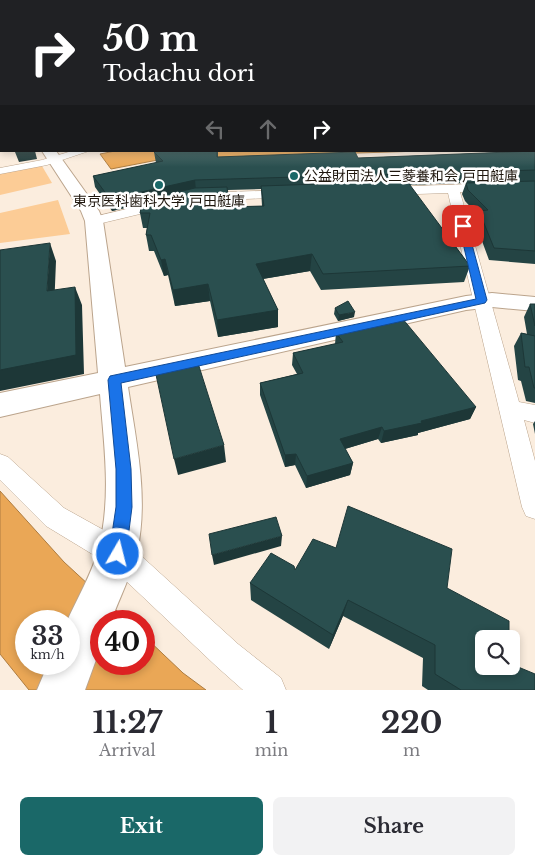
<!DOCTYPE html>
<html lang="en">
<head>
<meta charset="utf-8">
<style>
	body { margin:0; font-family:"Libre Baskerville","Noto Sans JP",serif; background:#f2f2f3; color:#2b2b33; height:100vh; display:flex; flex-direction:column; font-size:19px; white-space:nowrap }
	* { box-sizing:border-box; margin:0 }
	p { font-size:16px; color:#7c7c81 }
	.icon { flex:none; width:28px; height:28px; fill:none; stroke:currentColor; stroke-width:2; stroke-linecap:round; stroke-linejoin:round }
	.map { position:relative; height:690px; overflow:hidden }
	.panel { display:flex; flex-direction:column; background:#fff; flex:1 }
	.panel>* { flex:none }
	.top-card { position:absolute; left:0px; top:0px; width:535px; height:152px; box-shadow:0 2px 8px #0003; background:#202124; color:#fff; overflow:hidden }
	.buttons { position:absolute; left:475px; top:630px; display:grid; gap:10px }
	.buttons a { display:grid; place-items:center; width:45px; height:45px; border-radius:8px; background:#fff; box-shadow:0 2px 8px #0003; font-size:25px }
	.speed { position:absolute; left:15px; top:610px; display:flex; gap:10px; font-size:25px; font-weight:700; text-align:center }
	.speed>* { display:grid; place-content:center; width:65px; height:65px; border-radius:50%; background:#fff; box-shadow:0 2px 8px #0003; line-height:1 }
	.speed small { font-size:12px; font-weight:400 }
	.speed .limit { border:8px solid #d22; background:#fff; color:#111 }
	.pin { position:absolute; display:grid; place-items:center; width:42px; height:42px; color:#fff; margin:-21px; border-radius:10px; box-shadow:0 2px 8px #0006 }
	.me { position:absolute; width:55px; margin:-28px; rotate:8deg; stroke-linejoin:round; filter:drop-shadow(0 0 4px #0008) }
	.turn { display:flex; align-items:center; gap:18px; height:105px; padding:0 20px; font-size:22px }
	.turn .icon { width:65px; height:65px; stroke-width:2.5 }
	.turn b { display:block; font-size:35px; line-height:42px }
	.lanes { display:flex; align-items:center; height:48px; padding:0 20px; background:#0003; justify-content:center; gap:25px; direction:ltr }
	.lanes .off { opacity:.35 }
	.eta { display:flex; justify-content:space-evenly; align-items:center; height:85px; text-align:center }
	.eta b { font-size:30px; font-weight:700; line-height:35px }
	.primary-button { display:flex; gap:10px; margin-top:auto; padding:10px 20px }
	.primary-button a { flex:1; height:58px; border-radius:8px; background:#1a6868; color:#fff; font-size:20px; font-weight:700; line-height:58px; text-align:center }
	.primary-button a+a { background:#f2f2f3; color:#2b2b33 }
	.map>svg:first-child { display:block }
</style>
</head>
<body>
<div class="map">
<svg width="535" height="690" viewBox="0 0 535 690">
	<rect width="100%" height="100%" fill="#fbedde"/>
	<path fill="#fccc96" d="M 42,166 L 52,183 L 0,195 L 0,174 Z
		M 58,200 L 70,234 L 0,243 L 0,213 Z"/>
	<path fill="#eaa756" stroke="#ad7c40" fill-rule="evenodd" d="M 115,151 L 422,151 L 163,159 L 111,169 L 100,154 Z
		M 0,491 L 64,562 L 128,621 L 101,621 L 101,664 L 144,664 L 144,636 L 183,673 L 206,690 L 29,690 L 0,654 ZM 26,621 L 69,621 L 69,664 L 26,664 Z"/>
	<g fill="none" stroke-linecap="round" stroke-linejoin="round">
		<defs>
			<path id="street" d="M 0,111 L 1,111 L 1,117 L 0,117 Z
				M 72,151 L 89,151 L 47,165 L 0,174 L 0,168 L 42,160 Z
				M 535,182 L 535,190 L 460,192 L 519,402 L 535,405 L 535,423 L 524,420 L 535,461 L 535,519 L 526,516 L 522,507 L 448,193 L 387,195 L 381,191 L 387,187 Z
				M 287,190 L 291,191 L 293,194 L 291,197 L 202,201 L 196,197 L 202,193 Z
				M 165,200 L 171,204 L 169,207 L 94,225 L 87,221 L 89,218 Z
				M 0,454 L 8,457 L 64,508 L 127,543 L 238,644 L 281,678 L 286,690 L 243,690 L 216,666 L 107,563 L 46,526 L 0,480 Z"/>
			<path id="secondary" d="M 0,85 L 1,85 L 1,91 L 0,91 Z
				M 42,151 L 56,151 L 99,211 L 103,221 L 125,367 L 466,296 L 492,293 L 535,297 L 535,311 L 492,307 L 466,310 L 128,387 C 136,441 149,498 137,552 C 131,576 119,599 111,621 L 101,621 L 101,646 L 85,690 L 37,690 L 48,664 L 69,664 L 69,621 L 67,621 C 77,599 91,575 98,551 C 112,499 104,446 100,394 L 0,417 L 0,393 L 98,373 L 85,221 L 81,211 Z"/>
		</defs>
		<use href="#street" stroke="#bba48c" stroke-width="1"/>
		<use href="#secondary" stroke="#bba48c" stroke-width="2"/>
		<use href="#street" fill="#fff" fill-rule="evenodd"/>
		<use href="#secondary" fill="#fff" fill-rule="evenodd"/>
	</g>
	<path fill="#244444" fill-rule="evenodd" d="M 218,151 L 218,157 L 358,158 L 535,151 L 535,264 L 489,260 L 475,222 L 478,215 L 465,201 L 462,194 L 466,183 L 409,185 L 470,266 L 464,282 L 321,290 L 310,271 L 263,279 L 278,310 L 278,327 L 218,337 L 210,301 L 175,306 L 168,275 L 164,276 L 154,251 L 149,251 L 146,235 L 147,228 L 143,228 L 140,213 L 142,204 L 112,211 L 95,187 L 93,176 L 156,163 L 154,152 ZM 261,189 L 262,206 L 229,207 L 228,190 Z
		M 530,304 L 535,304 L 535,403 L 526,401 L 521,381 L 518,380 L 514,346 L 521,333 L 527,334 L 524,317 Z
		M 335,308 L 354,317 L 338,321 L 334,314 Z
		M 368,326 L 476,407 L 470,419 L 418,433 L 418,435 L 381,443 L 378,439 L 345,449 L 353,463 L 350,475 L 306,488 L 295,465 L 285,467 L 260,395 L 260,383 L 297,374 L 292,365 L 293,353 L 335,344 L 336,333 L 349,330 L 350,327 Z
		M 535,421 L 535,434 L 533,424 Z
		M 336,548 L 447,588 L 484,639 L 535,690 L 428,690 L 422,686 L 423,658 L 343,616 L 329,649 L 251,600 L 250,583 L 295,570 Z"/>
	<path fill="#1d3737" d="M 20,151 L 35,151 L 37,159 L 19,162 L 15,152 Z
		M 195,180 L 196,191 L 112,211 L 110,199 Z
		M 50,243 L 56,261 L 54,310 L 47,291 Z
		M 312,254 L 310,271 L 256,280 L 256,264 Z
		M 165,259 L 168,275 L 164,276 L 161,260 Z
		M 208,284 L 210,301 L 175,306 L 173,290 Z
		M 75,287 L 82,305 L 84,374 L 0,391 L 0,370 Z
		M 278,310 L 278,327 L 218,337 L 217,320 Z
		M 355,312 L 354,317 L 338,321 L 339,315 Z
		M 476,407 L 470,419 L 418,433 L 418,435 L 381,443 L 384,431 Z
		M 382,427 L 378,439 L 338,451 L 340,439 Z
		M 224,445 L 226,462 L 178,475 L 174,459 Z
		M 296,454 L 295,465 L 285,467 L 285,455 Z
		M 353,463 L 350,475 L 306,488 L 307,476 Z
		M 282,536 L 281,546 L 214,565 L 212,555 Z
		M 348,600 L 343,616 L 329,649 L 333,635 Z"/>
	<path fill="#2a4f4f" stroke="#1d3737" d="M 154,151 L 217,151 L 217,157 L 355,152 L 358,158 L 535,151 L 535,170 L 195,180 L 110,199 L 93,176 L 163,161 L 154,152 Z
		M 407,181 L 470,266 L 323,274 L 312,254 L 256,264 L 278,310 L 217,320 L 208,284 L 173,290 L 165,259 L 161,260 L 151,235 L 146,235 L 150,213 L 140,213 L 143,200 L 195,188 L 227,187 L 229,207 L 264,206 L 261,186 Z
		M 535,181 L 535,251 L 494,248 L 479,211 L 488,210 L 468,190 L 466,183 Z
		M 50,243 L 47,291 L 75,287 L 76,355 L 0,370 L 0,250 Z
		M 348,301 L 355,312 L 339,315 L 335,308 Z
		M 530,304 L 535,304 L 535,326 Z
		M 402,318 L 476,407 L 421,421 L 422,423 L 384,431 L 382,427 L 340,439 L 353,463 L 307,476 L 296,454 L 285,455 L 260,383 L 303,373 L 293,353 L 343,342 L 336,333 L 351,329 L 350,327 L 366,323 L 368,326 Z
		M 521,333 L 535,336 L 535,388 L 534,388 L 529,367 L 525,367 Z
		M 197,360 L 224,445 L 174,459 L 155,370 Z
		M 348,506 L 452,549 L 447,588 L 509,621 L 509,639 L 484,639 L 484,666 L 511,666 L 511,664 L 535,674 L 535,690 L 461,690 L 435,674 L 435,645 L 348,600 L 333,635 L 250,583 L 271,553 L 294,566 L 295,570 L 313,539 L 336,548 Z
		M 276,517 L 282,536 L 212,555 L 209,534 Z"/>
	<linearGradient id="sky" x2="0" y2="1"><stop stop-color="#a9afae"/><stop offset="0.42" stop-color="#fdf7f0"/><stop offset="1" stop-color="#fdf7f0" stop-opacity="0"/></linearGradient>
	<rect width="535" height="167" fill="url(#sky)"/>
	<path fill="#1a73e8" stroke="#114b97" d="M 463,223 L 467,226 L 487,300 L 485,303 L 121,383 L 131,469 L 132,507 L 126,554 L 123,559 L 118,562 L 112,559 L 109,554 L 116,507 L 116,469 L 108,380 L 110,376 L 476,299 L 459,226 Z"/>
	<g fill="#1a6868" stroke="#fff" stroke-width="2">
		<circle cx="294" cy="176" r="5"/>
		<circle cx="159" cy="185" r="5"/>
	</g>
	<g text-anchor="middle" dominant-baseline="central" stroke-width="5" stroke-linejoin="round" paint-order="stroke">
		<g font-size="14" fill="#1e160d" stroke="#fff" text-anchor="start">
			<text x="304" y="176">公益財団法人三菱養和会 戸田艇庫</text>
			<text x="159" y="201" text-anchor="middle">東京医科歯科大学 戸田艇庫</text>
		</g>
	</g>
</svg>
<div class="buttons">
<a><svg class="icon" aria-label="search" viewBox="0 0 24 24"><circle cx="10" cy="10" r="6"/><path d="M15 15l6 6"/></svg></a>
</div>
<div class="speed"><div>33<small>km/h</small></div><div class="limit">40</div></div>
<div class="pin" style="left:463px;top:226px;background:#d93025"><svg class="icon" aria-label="arrive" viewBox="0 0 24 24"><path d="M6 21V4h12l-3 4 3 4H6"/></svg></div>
<svg class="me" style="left:118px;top:554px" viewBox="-20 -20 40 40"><circle r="17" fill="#1a73e8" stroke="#fff" stroke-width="3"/><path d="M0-11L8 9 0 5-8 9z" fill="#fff"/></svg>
<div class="top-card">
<div class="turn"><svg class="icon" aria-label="right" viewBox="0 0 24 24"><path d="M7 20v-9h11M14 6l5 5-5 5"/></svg><div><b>50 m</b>Todachu dori</div></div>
<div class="lanes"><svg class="icon off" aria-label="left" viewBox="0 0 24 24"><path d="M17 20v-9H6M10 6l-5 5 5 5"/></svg><svg class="icon off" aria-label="ahead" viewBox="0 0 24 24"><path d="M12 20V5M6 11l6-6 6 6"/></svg><svg class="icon" aria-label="right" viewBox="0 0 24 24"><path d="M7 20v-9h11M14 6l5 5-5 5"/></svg></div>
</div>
</div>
<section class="panel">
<div class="eta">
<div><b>11:27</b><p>Arrival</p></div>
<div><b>1</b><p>min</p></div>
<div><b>220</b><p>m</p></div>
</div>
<div class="primary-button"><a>Exit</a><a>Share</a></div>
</section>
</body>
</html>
